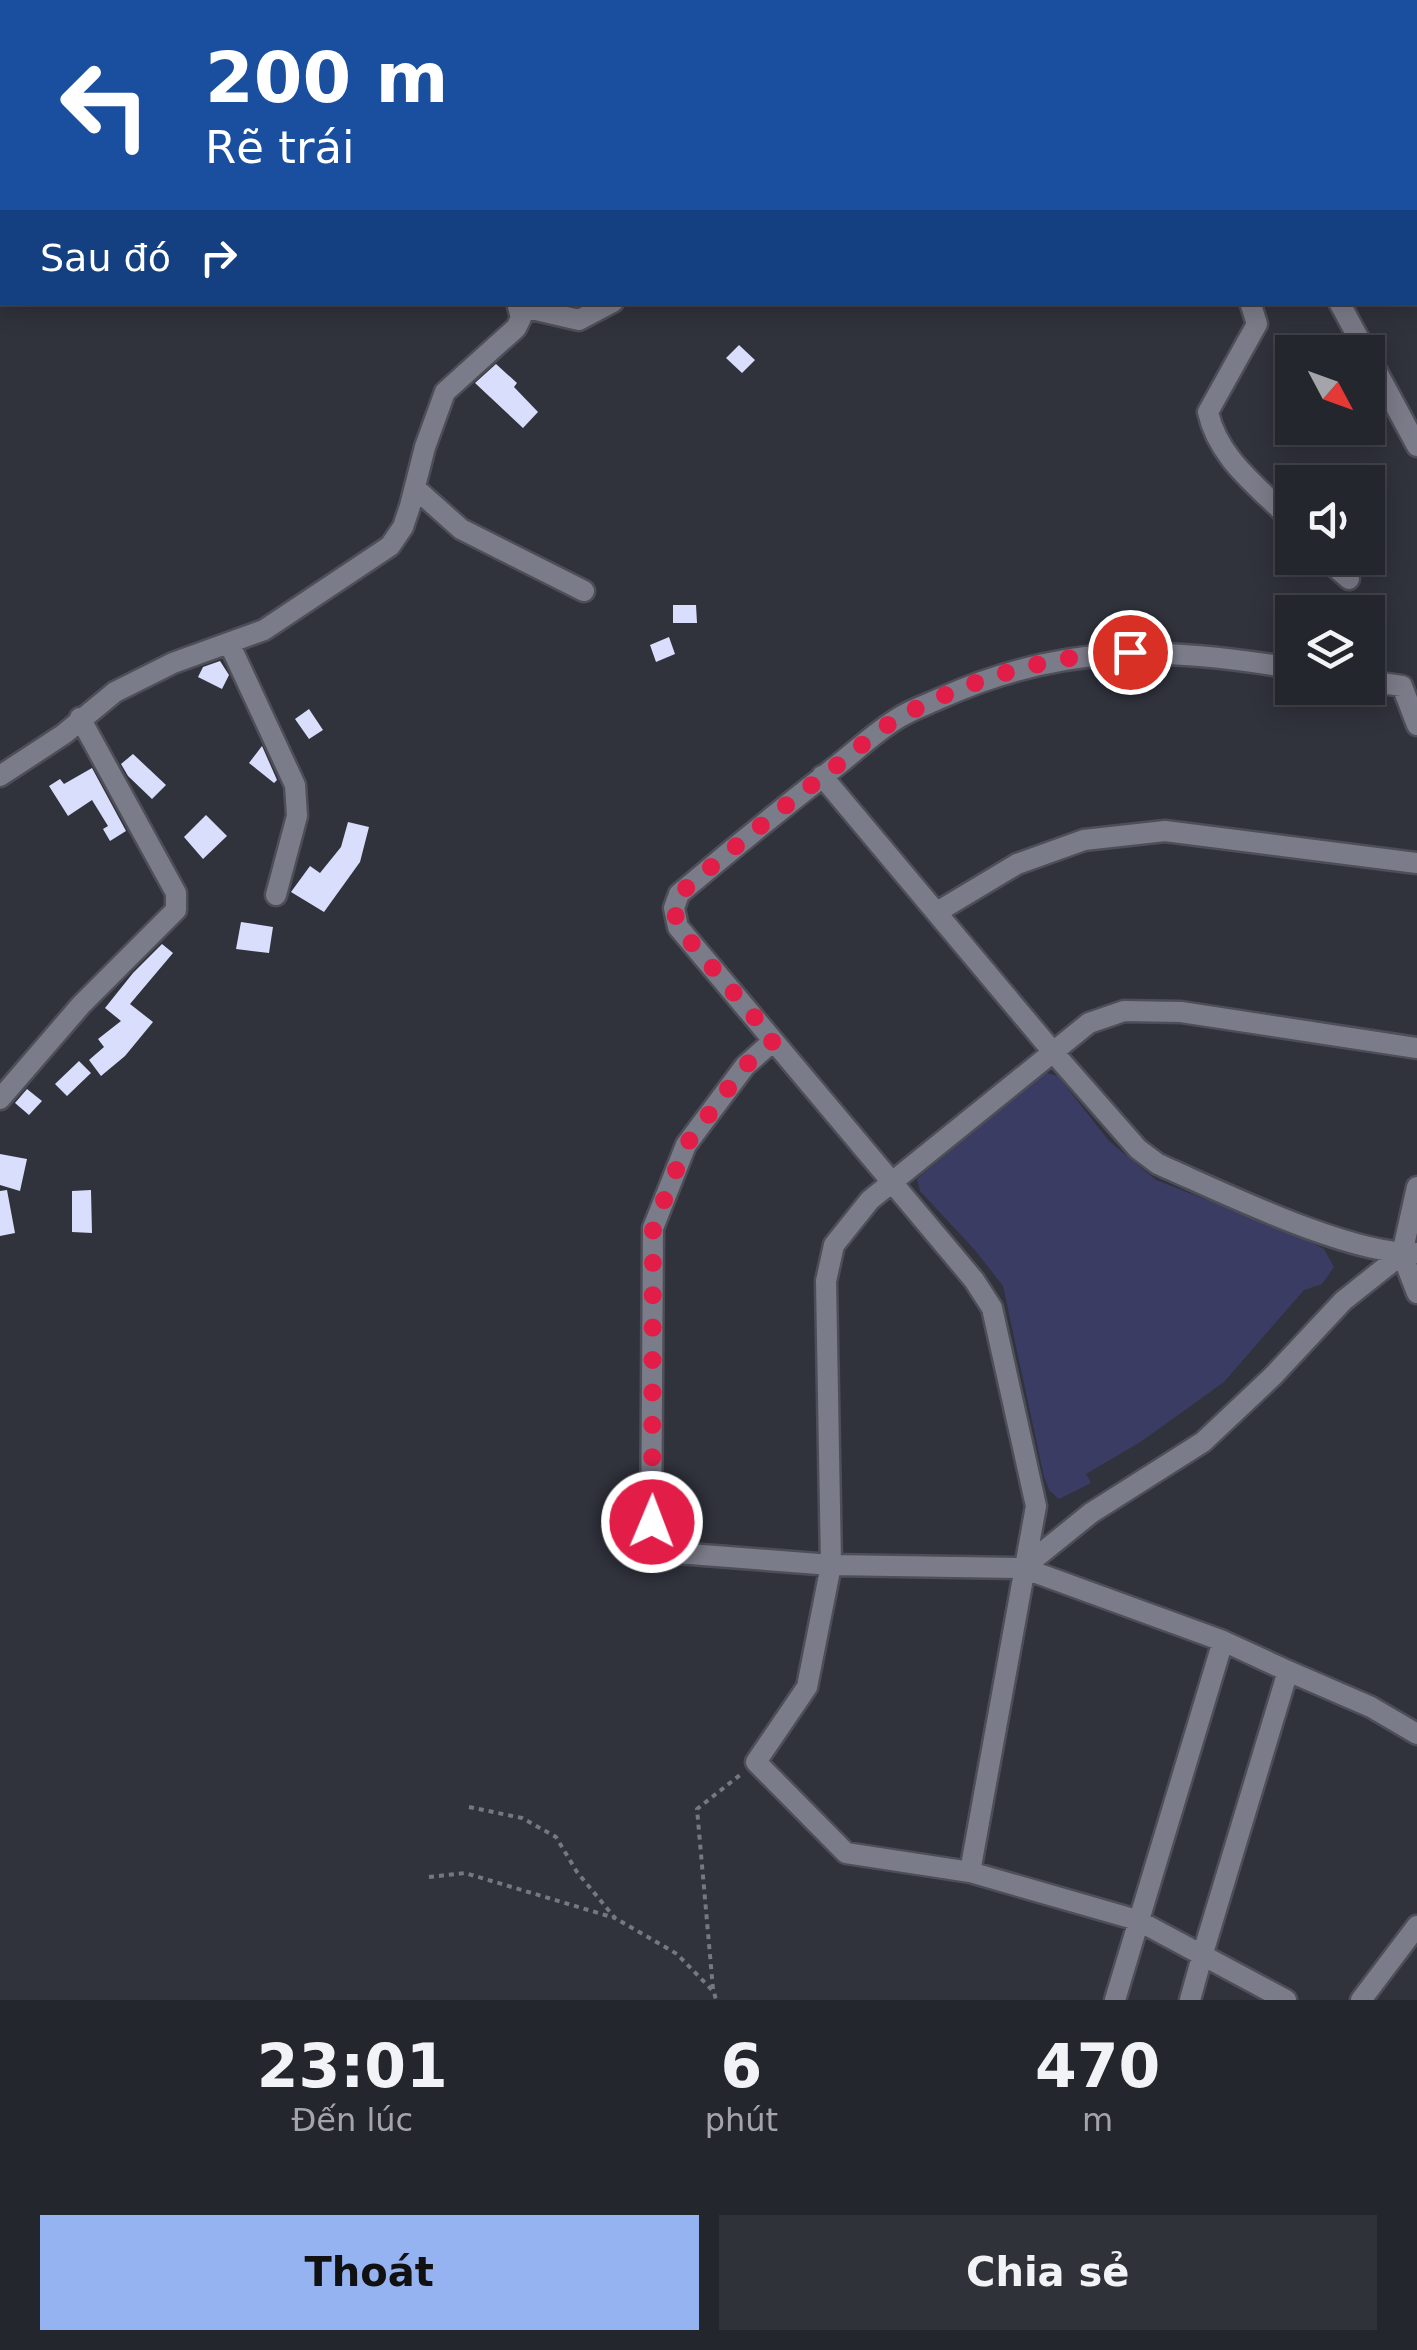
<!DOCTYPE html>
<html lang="vi">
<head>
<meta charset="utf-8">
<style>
	body { margin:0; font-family:"DejaVu Sans",sans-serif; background:#303239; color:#f1f3f6; height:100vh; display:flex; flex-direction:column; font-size:38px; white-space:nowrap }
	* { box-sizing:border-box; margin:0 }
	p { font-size:32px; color:#a3a5aa }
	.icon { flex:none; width:55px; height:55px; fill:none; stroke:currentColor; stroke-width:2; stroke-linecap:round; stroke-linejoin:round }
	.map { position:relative; height:2000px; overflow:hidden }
	.drawer { display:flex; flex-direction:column; background:#24262d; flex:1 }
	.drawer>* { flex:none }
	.top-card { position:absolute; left:0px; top:0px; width:1418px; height:305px; box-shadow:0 5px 25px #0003,0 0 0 2px #414349; background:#1a4fa0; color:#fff; overflow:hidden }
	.needle { width:65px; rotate:131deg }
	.fabs { position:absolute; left:1275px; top:335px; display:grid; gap:20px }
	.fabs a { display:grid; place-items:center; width:110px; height:110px; border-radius:0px; background:#24262d; box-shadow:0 5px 25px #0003,0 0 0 2px #414349; font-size:50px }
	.pin { position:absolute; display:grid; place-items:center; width:85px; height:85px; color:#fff; margin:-42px; border:5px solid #fff; border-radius:50%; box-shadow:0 2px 10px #0007 }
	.me { position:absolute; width:110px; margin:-55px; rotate:1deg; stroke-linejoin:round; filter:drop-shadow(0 0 8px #0008) }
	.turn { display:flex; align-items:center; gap:35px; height:210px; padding:0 40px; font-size:45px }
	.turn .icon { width:130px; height:130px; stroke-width:2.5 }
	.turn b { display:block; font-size:70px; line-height:85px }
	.then { display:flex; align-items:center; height:95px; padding:0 40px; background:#0003; gap:20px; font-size:38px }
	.eta { display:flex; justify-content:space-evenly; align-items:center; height:170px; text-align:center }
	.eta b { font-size:60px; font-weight:700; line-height:70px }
	.primary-button { display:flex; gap:20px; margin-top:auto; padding:20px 40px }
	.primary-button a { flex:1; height:115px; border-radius:0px; background:#95b2f1; color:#111; font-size:40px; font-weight:700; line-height:115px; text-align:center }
	.primary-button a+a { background:#303239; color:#f1f3f6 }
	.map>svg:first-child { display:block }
</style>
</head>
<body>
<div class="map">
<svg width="1417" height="2000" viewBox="0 0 1417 2000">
	<rect width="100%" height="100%" fill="#30323c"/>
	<path fill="#3a3c63" d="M 1043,1072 L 1058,1076 L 1109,1141 L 1156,1180 L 1300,1236 L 1324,1249 L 1334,1267 L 1322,1284 L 1304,1290 L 1224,1382 L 1142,1441 L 1086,1474 L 1091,1483 L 1059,1499 L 1049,1490 L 1044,1477 L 1003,1286 L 974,1249 L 920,1191 L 917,1179 Z"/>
	<path fill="#dadefd" d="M 739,345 L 755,360 L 742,373 L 726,358 Z
		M 496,364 L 517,383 L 514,387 L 538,412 L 523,428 L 475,383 Z
		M 673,605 L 696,605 L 697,623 L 673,623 Z
		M 669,637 L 675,654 L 656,662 L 650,645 Z
		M 220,661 L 229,675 L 222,689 L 198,677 L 203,667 Z
		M 309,709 L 323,730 L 309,739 L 295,719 Z
		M 262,746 L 277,780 L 274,783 L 249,763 Z
		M 133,754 L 166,785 L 152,799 L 128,776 L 121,764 Z
		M 92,768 L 126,831 L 110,841 L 103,829 L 108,826 L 92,800 L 68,816 L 49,786 L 60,779 L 64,784 Z
		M 206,815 L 227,836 L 203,859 L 184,837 Z
		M 348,822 L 369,827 L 360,862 L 324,912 L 291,892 L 310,866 L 320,873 L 341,847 Z
		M 241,922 L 273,927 L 269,953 L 236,949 Z
		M 162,944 L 173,953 L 130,1004 L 153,1022 L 125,1056 L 101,1076 L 89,1060 L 104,1047 L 98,1039 L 121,1021 L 105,1008 L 133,973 Z
		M 79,1061 L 91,1073 L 67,1096 L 55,1084 Z
		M 27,1089 L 42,1101 L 29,1115 L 15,1103 Z
		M 0,1154 L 27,1159 L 20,1191 L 0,1185 Z
		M 7,1190 L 15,1233 L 0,1236 L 0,1191 Z
		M 91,1190 L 92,1233 L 72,1232 L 72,1191 Z"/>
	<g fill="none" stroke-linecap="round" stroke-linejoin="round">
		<defs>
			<path id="minor" d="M 335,0 L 337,2
				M 370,0 L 371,2
				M 1119,0 L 1119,2
				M 1205,0 L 1206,2
				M 78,2 L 79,0
				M 790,2 L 792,0
				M 1161,2 L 1167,0
				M 0,191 L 2,185
				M 1250,302 L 1257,324 L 1208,412 C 1218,459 1260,488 1292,521
				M 1339,302 L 1366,352
				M 519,306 L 579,320 L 613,302
				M 1368,355 L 1417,446
				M 415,488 L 461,529 L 584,591
				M 1325,558 L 1349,579
				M 229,643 L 295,785 L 297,816 L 276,895
				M 1368,681 L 1402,686 L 1417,725
				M 0,776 L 64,734 L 115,692 L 173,663 L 264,630 L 390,546 L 403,527 L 410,506 L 425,447 L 445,392 L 516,328 L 521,318 L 517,302
				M 822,776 L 1053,1052 L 1138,1149 L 1158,1164 C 1222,1192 1351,1256 1417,1253
				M 937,912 L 1017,864 L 1084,840 L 1165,831 L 1417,863
				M 773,1041 L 745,1066 L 686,1145 L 653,1228 L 651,1551 L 831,1565 L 826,1281 L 834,1245 L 870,1200 L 1089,1023 L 1124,1011 L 1181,1012 L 1417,1048
				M 0,1099 L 81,1005 L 176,910 L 176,893 L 80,718
				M 1417,1187 L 1402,1254 L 1417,1293
				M 1023,1568 L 1091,1513 L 1203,1442 L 1273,1376 L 1343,1301 L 1402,1254
				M 1288,1671 L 1371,1707 L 1417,1734
				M 970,1872 L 1036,1506 L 992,1308 L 974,1280 L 678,927 L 674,908 L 679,894 C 732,849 785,806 839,764 C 859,748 878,730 900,717 C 913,709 928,704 941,698 C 1064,643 1163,647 1292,668
				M 1115,2000 L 1223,1641
				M 1190,2000 L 1203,1953 L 1288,1671 L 1223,1641 L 1023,1568 L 831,1565 L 807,1687 L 756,1762 L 846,1853 L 970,1872 L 1137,1920 L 1286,2000
				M 1361,2000 L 1417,1926"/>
		</defs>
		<use href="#minor" stroke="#4d4e57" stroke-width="25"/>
		<path stroke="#767881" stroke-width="4" stroke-dasharray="5 5" stroke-linecap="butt" d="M 469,1807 L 522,1818 L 556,1837 L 577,1872 L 615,1918 L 677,1954 L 714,1992 L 716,2000
			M 429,1877 L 465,1873 L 615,1918
			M 713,1989 L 697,1809 L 740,1775"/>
		<use href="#minor" stroke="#7b7c89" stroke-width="20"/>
	</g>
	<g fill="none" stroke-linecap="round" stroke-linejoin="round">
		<path stroke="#e11d48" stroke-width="18" stroke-dasharray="0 32.4" d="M 652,1522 L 653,1228 L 686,1145 L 745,1066 L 774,1040 L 678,927 L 674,908 L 679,894 C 732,849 785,805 840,763 C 860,747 880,728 902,716 C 972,678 1050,655 1130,652"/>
	</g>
</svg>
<div class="fabs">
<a><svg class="needle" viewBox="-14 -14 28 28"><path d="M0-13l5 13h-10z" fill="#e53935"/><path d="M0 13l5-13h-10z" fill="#a3a5aa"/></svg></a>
<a><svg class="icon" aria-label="sound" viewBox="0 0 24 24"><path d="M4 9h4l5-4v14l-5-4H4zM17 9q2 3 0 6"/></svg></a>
<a><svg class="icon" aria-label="layers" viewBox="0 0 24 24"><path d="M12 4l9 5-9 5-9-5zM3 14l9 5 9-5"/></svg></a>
</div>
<div class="pin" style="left:1130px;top:652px;background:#d93025"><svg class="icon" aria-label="arrive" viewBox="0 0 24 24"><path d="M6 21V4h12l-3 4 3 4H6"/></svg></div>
<svg class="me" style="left:652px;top:1522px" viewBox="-20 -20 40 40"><circle r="17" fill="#e11d48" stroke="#fff" stroke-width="3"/><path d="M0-11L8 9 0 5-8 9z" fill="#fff"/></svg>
<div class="top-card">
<div class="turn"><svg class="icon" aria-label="left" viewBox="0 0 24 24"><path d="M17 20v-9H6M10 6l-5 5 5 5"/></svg><div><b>200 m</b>Rẽ trái</div></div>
<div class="then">Sau đó<svg class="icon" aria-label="right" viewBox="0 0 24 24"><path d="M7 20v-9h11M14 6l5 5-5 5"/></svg></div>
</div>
</div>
<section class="drawer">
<div class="eta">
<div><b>23:01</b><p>Đến lúc</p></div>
<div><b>6</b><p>phút</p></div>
<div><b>470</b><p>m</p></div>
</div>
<div class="primary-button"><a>Thoát</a><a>Chia sẻ</a></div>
</section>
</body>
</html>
